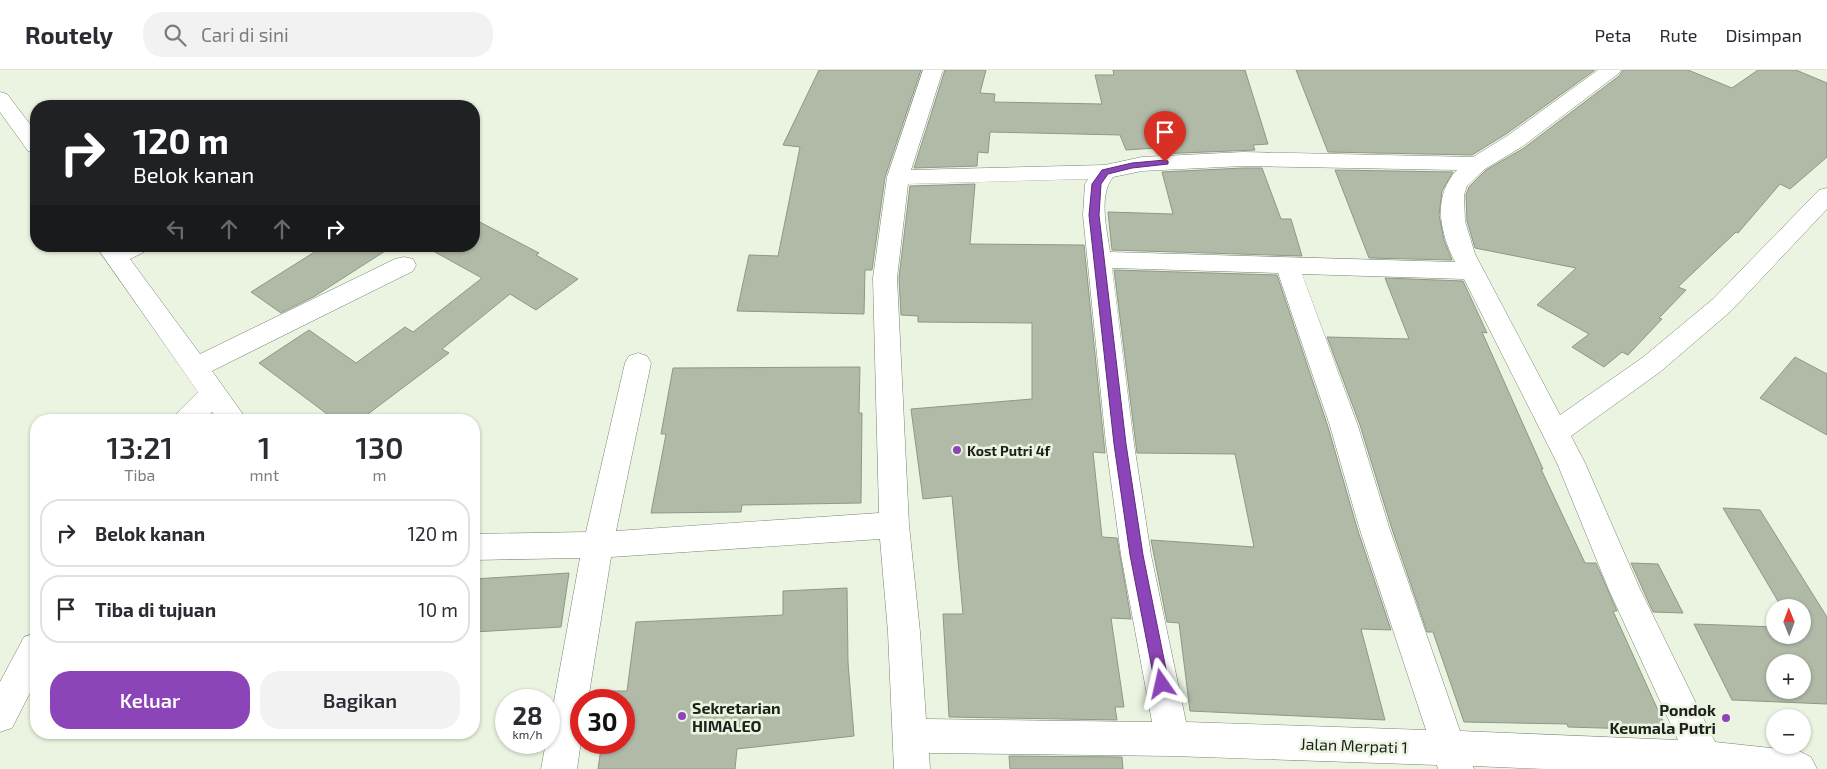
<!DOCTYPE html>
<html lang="id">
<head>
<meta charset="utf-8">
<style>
	body { margin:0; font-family:"Exo 2",sans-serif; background:#f2f2f3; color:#2b2b33; height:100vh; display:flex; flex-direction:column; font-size:19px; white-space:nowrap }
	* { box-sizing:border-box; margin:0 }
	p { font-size:16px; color:#7c7c81 }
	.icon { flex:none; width:28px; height:28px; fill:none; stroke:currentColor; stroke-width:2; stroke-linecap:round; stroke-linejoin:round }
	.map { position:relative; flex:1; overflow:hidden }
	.sheet { position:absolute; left:30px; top:344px; width:450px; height:325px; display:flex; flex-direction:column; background:#fff; border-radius:20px; box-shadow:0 1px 4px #0004 }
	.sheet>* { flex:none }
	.guide { position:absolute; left:30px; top:30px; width:450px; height:152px; border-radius:20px; box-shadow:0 1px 4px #0004; background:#202124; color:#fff; overflow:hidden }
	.needle { width:32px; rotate:359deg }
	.fabs { position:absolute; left:1766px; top:529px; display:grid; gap:10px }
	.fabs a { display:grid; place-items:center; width:45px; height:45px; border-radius:50%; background:#fff; box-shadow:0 1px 4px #0004; font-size:25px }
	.speed { position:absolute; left:495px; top:619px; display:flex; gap:10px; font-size:25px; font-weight:700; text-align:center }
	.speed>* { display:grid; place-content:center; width:65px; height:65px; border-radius:50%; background:#fff; box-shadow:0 1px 4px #0004; line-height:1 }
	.speed small { font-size:12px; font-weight:400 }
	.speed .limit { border:8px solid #d22; background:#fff; color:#111 }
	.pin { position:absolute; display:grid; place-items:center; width:42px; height:42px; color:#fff; margin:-51px -21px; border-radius:50% 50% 50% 0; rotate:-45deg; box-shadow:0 0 5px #0007 }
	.pin .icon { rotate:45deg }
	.me { position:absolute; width:55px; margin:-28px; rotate:349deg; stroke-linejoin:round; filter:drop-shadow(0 0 4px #0008) }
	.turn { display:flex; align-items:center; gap:18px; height:105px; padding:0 20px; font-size:22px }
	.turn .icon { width:65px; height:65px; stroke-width:2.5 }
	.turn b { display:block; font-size:35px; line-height:42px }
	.lanes { display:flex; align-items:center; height:48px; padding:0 20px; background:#0003; justify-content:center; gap:25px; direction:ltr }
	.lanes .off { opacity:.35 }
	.eta { display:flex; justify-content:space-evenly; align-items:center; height:85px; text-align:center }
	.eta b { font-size:30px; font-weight:600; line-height:35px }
	.button { display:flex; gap:10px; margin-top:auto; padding:10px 20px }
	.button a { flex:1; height:58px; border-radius:20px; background:#8c45b8; color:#fff; font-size:20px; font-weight:600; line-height:58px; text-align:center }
	.button a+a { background:#f2f2f3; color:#2b2b33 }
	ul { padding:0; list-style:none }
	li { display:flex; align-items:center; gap:15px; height:68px; margin:0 10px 8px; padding:0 10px; border:2px solid #e1e1e2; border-radius:20px }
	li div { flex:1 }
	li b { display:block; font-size:19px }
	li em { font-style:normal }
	header { display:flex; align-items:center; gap:30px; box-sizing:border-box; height:70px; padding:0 25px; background:#fff; border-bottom:1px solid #e1e1e2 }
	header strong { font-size:24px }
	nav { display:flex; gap:28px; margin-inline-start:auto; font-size:18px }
	.search { width:350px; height:45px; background:#f2f2f3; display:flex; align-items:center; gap:12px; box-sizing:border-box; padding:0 18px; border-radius:20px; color:#7c7c81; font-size:19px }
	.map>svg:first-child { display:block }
</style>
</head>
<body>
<header>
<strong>Routely</strong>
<div class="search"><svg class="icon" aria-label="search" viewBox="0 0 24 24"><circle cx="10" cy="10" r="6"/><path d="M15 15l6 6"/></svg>Cari di sini</div>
<nav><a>Peta</a><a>Rute</a><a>Disimpan</a></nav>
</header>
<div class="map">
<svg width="1827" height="699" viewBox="0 0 1827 699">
	<rect width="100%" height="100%" fill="#eaf4e1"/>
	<path fill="#b0baa7" stroke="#8f9887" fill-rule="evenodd" d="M 819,0 L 921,0 L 885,107 L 872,200 L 865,200 L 864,244 L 737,241 L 749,185 L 778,186 L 800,77 L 783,75 Z
		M 945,0 L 986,0 L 980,23 L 995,24 L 994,32 L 1102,34 L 1095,5 L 1114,5 L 1113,0 L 1245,0 L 1268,74 L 1253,75 L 1255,80 L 1157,84 L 1156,78 L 1126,80 L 1120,65 L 990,62 L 988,83 L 978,82 L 977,96 L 914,98 Z
		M 1296,0 L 1595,0 L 1506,64 L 1472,85 L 1328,82 Z
		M 1623,0 L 1688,0 L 1732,18 L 1758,0 L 1796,0 L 1827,13 L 1827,87 L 1790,119 L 1780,114 L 1738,163 L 1736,162 L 1678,217 L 1686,220 L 1659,248 L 1662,249 L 1628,285 L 1622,282 L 1604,297 L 1572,277 L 1589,264 L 1537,235 L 1576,198 L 1475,178 L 1467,151 L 1466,125 L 1469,117 L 1486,100 L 1524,78 L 1619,6 Z
		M 1243,98 L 1262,98 L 1281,149 L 1291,149 L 1302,186 L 1112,180 L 1108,142 L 1173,144 L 1162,102 Z
		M 1335,100 L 1453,102 L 1442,121 L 1439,145 L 1444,170 L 1452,190 L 1369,188 Z
		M 975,114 L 970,174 L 1084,175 L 1105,383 L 1093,382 L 1102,467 L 1117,468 L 1131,549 L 1111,548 L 1124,637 L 1115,637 L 1117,650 L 949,647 L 943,544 L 963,544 L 952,426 L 923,429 L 911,339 L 1032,329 L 1032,253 L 918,252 L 918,246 L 901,245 L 899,208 L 910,116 Z
		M 474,149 L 539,183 L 536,185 L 578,209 L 536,240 L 510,224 L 442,279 L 449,283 L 360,350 L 335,350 L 259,293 L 309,260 L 356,293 L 405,257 L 413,262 L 482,208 L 424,176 L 474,176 Z
		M 324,176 L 393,176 L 315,226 L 281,243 L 251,222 Z
		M 1114,200 L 1277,205 L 1328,357 L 1357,458 L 1391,560 L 1361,559 L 1385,650 L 1190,641 L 1179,553 L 1167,552 L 1151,470 L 1254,477 L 1235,384 L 1137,383 Z
		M 1385,208 L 1463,211 L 1487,263 L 1482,262 L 1543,399 L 1541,399 L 1585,493 L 1596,493 L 1617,541 L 1613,541 L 1667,660 L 1568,657 L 1567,654 L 1464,652 L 1433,562 L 1427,562 L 1391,456 L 1360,355 L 1327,267 L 1409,269 Z
		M 1795,287 L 1827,304 L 1827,365 L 1760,328 Z
		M 860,297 L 859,343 L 862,343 L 861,433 L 742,435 L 741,442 L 651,443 L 666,364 L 661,364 L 673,298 Z
		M 1723,438 L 1760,440 L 1827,547 L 1827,634 L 1732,630 L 1694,554 L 1775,557 L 1775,565 L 1802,565 L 1802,538 L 1782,538 ZM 1775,592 L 1802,592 L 1802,620 L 1775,620 Z
		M 1631,493 L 1658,494 L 1683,543 L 1653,542 Z
		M 569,503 L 561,557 L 474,562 L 474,509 Z
		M 847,518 L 848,592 L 854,666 L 737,679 L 735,699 L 598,699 L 602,672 L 624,672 L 624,630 L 609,630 L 610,621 L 627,621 L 636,552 L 783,545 L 783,521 Z
		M 1009,686 L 1122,687 L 1123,699 L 1010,699 Z"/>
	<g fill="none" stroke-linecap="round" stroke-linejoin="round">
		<defs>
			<path id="minor" d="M 923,0 L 943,0 L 911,100 L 1105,95 L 1142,87 L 1243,82 L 1473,87 L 1507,66 L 1598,0 L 1621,0 L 1618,4 L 1523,76 L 1485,99 L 1467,116 L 1464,125 L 1465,151 L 1475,184 L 1560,345 L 1642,288 L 1713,229 L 1819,120 L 1827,118 L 1827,139 L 1731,241 L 1660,302 L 1571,366 L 1585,393 L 1639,517 L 1715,672 L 1799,681 L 1811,687 L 1817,699 L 1545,699 L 1473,696 L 1474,699 L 1438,699 L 1437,695 L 1172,686 L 929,683 L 930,699 L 894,699 L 888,562 L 880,469 L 611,487 L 588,630 L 581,630 L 581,671 L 577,699 L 541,699 L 546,672 L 549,672 L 549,659 L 580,488 L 474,490 L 474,464 L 586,462 L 625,293 L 629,286 L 638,283 L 647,286 L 651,293 L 616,461 L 879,443 L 873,208 L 887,107 ZM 1243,96 L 1457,100 C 1432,126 1440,163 1455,192 L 1110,182 C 1107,160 1098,126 1113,107 L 1142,101 ZM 1088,109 L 1085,114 L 1083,145 L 1106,374 L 1121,485 L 1152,652 L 926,649 L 920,562 L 909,455 L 897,208 L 908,114 ZM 1112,198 L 1278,203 L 1330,356 L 1359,457 L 1426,660 L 1186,652 L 1151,485 L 1134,374 ZM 1302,204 L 1464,209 L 1557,393 L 1609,520 L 1678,670 L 1460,661 L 1389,457 L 1358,356 Z
				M 0,22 L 7,24 L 36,62 L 36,82 L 28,81 L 0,42 Z
				M 96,176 L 148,176 L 144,182 L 130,189 L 200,284 L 395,189 L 404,187 L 413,189 L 416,195 L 413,201 L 212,301 L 247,350 L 218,350 L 212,342 L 205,350 L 174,350 L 178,342 L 198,322 Z
				M 36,563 L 36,611 L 12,658 L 0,662 L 0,612 L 24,567 Z"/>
		</defs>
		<use href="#minor" stroke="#7a8372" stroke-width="1"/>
		<use href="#minor" fill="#fff" fill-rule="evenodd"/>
	</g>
	<path fill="#8c45b8" stroke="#5b2d78" d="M 1165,90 L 1168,91 L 1168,94 L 1132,98 L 1108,104 L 1101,114 L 1099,145 L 1126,374 L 1143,485 L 1169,614 L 1167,618 L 1162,620 L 1157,618 L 1155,614 L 1130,485 L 1114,374 L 1089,145 L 1092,114 L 1102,100 L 1132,93 Z"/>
	<g fill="#8c45b8" stroke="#eaf4e1" stroke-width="2">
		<circle cx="957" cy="380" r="5"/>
		<circle cx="682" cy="646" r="5"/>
		<circle cx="1726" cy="648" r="5"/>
	</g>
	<g text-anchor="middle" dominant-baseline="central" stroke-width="5" stroke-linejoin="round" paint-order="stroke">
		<g font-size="14" font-weight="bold" fill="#1e211b" stroke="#eaf4e1" text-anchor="start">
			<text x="967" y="380">Kost Putri 4f</text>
		</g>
		<g font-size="16" font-weight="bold" fill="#1e211b" stroke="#eaf4e1" text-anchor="start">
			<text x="692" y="637">Sekretarian<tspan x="692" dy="18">HIMALEO</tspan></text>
			<text x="1716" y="639" text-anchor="end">Pondok<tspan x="1716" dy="18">Keumala Putri</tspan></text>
		</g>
		<g font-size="16" fill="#1e211b" stroke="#eaf4e1">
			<text transform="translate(1354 675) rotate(2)">Jalan Merpati 1</text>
		</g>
	</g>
</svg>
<div class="fabs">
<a><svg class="needle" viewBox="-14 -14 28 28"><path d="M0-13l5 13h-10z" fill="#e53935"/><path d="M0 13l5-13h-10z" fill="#7c7c81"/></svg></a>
<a>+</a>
<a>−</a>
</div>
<div class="speed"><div>28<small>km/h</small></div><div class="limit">30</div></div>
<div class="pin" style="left:1165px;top:92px;background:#d93025"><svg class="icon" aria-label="arrive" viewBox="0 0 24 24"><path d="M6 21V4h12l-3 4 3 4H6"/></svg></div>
<svg class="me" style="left:1162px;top:614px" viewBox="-20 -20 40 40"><path d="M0-17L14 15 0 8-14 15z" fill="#8c45b8" stroke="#fff" stroke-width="4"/></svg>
<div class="guide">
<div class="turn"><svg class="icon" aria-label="right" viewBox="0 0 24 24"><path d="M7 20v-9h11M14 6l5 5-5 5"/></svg><div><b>120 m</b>Belok kanan</div></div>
<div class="lanes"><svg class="icon off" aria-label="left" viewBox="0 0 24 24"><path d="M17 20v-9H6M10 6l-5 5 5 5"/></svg><svg class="icon off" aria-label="ahead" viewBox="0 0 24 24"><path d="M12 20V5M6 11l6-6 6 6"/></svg><svg class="icon off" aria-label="ahead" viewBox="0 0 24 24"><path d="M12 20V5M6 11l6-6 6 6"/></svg><svg class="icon" aria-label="right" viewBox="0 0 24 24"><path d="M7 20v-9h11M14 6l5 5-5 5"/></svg></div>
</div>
<section class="sheet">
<div class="eta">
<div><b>13:21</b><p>Tiba</p></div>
<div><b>1</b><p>mnt</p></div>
<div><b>130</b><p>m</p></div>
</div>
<ul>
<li><svg class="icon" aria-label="right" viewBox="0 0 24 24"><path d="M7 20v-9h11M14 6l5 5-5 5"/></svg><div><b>Belok kanan</b></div><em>120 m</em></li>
<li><svg class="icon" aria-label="arrive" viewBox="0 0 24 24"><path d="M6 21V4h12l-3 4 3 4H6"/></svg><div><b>Tiba di tujuan</b></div><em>10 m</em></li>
</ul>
<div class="button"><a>Keluar</a><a>Bagikan</a></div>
</section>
</div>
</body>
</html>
